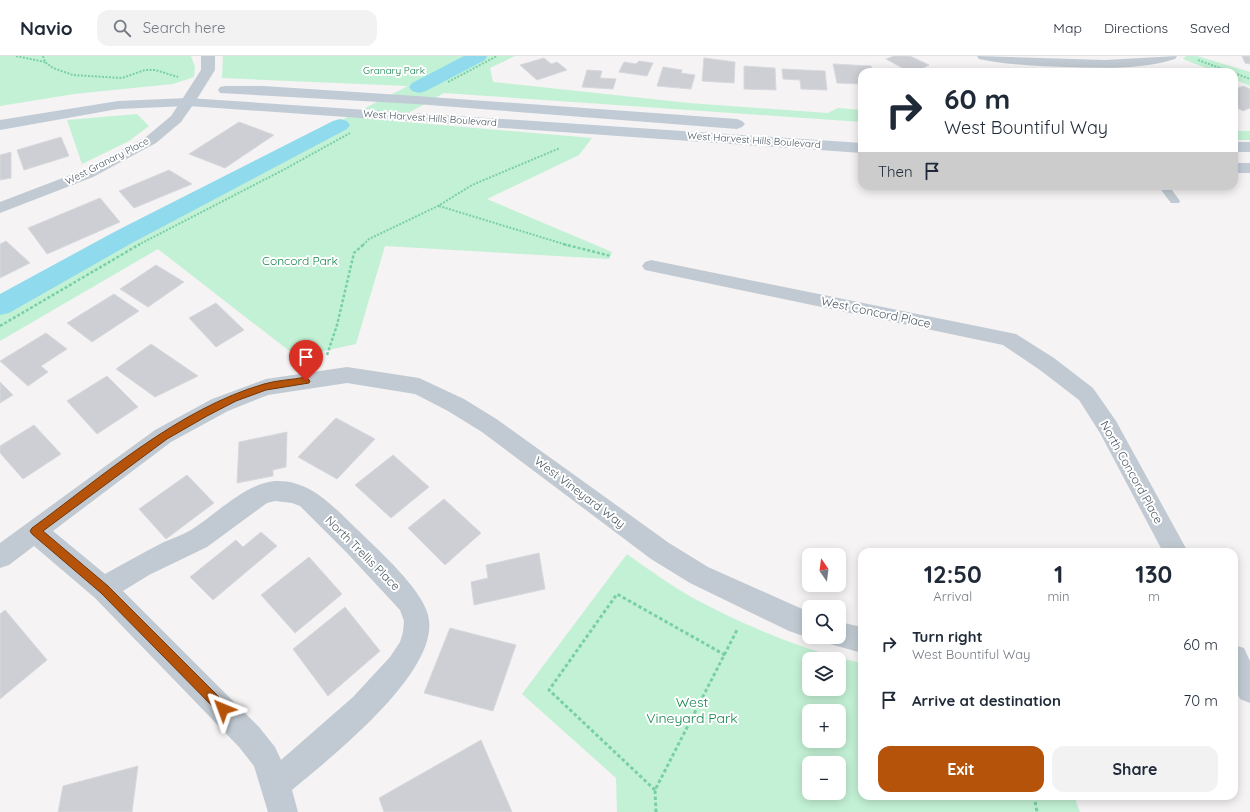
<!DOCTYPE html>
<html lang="en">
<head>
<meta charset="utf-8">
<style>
	body { margin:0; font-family:Quicksand,sans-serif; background:#f2f2f3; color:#1f2937; height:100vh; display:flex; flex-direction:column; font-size:15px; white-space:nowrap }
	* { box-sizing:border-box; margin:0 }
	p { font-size:13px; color:#747a83 }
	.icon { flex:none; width:22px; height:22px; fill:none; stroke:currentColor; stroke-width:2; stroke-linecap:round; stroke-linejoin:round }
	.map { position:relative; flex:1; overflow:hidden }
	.sheet { position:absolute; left:858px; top:492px; width:380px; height:252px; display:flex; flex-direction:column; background:#fff; border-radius:12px; box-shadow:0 2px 10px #0003 }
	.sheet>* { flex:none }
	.hud { position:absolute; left:858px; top:12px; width:380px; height:122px; border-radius:12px; box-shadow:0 2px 10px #0003; background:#fff; color:#1f2937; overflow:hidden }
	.needle { width:26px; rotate:346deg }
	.fabs { position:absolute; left:802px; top:492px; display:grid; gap:8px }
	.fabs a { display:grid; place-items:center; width:44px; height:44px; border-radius:8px; background:#fff; box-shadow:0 2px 10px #0003; font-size:20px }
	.pin { position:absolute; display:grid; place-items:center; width:34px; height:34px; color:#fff; margin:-41px -17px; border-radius:50% 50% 50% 0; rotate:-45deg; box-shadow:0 0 4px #0007 }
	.pin .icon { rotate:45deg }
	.me { position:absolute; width:44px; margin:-22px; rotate:316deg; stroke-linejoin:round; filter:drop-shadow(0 0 3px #0008) }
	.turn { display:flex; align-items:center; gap:14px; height:84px; padding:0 20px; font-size:18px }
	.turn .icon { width:52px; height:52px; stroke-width:2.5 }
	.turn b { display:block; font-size:28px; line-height:34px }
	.then { display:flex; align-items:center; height:38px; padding:0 20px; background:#0003; gap:8px; font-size:15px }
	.eta { display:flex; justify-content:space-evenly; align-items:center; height:68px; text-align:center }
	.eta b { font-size:24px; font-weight:700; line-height:28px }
	.cta { display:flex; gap:8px; margin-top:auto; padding:8px 20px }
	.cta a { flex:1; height:46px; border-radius:12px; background:#b45309; color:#fff; font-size:16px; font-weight:700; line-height:46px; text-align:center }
	.cta a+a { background:#f2f2f3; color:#1f2937 }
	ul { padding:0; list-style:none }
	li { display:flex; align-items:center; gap:12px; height:56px; padding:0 20px }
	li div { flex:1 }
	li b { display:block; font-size:15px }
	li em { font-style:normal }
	header { display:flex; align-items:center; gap:24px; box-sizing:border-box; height:56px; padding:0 20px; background:#fff; border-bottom:1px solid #e0e1e3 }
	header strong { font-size:19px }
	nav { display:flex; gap:22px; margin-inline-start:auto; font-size:14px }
	.search { width:280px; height:36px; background:#f2f2f3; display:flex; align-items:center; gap:10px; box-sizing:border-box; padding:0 14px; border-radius:12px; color:#747a83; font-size:15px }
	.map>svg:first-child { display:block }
</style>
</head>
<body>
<header>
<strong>Navio</strong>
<div class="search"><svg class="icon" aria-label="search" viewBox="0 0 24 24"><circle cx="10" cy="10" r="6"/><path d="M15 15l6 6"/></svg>Search here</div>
<nav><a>Map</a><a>Directions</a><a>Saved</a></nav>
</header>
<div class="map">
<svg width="1250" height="756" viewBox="0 0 1250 756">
	<rect width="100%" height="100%" fill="#f5f3f3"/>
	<path fill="#c3f1d5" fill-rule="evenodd" d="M 0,0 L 191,0 L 195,11 L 194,21 L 173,28 L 74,38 L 0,50 Z
		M 223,0 L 515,0 L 490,12 L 493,26 L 689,47 L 828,57 L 838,52 L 862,54 L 862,66 L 444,37 L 394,65 L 592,82 L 579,99 L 487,143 L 612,196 L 609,203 L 385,190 L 356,288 L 297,301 L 158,193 L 0,285 L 0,244 L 135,170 L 408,30 L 222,22 Z
		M 1186,0 L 1197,0 L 1250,16 L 1250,30 L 1234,23 L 1234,16 L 1216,16 L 1183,3 Z
		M 137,58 L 149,70 L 129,85 L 82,108 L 67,64 Z
		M 1234,75 L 1250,75 L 1250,84 L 1234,84 Z
		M 627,498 C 648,513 670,529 693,542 C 746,570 803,595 862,607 L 862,740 L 1074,740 L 1080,756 L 617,756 L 616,722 L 522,638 ZM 809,603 L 839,603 L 839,633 L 809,633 ZM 809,655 L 839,655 L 839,685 L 809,685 ZM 809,707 L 839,707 L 839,737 L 809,737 Z"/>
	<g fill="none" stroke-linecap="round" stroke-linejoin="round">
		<path fill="#90daee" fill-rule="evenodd" d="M 464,0 L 487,0 L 485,4 L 426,35 L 419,37 L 412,35 L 409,31 L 412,27 Z
			M 340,63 L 347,65 L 350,69 L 347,73 L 132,187 L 9,257 L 0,259 L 0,238 L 116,175 L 333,65 Z"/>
	</g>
	<path fill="#cdcfd5" stroke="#d7d9de" d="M 894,0 L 910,0 L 929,9 L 915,16 L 910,16 L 886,3 Z
		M 1242,0 L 1250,0 L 1250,8 L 1245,7 Z
		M 544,2 L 551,8 L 557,6 L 567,14 L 537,24 L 520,9 Z
		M 704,2 L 735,6 L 734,27 L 702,25 Z
		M 639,5 L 653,7 L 647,20 L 619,16 L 624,6 L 636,8 Z
		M 833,8 L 871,10 L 873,16 L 862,16 L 862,28 L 837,27 Z
		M 744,10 L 775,12 L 776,34 L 744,33 Z
		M 663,11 L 682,14 L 681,17 L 695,19 L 691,33 L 657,30 Z
		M 782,13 L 825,15 L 827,34 L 801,33 L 800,24 L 783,23 Z
		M 587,14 L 602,15 L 600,22 L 616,23 L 613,33 L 582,31 Z
		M 1244,30 L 1250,33 L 1250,52 L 1243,55 L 1234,50 L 1234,33 Z
		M 239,66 L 274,79 L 225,112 L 189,98 Z
		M 61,81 L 69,100 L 24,114 L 17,94 Z
		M 11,96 L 11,122 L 0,124 L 0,99 Z
		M 169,114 L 192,128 L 134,152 L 119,135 Z
		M 100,142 L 120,166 L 47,198 L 28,172 Z
		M 6,185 L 30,207 L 0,222 L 0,188 Z
		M 156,209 L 184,226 L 148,251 L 120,233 Z
		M 114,238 L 139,255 L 92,286 L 67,267 Z
		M 216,247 L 244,274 L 216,291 L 189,262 Z
		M 46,277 L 67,293 L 41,310 L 48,316 L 28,330 L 0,305 Z
		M 151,288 L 198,320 L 155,341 L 116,313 Z
		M 107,320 L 138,351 L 97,378 L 67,345 Z
		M 0,326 L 13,339 L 0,347 Z
		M 336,362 L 375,383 L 337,423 L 298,401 Z
		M 34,369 L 61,398 L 23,423 L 0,397 L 0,390 Z
		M 287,376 L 286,411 L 273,414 L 273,420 L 237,427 L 239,386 Z
		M 393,399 L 429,431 L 391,462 L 355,429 Z
		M 187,419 L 214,447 L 166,483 L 139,453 Z
		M 444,443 L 481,477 L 445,509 L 408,472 Z
		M 261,476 L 277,490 L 213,544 L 190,521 L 236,484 L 243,491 Z
		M 539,497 L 545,533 L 474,549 L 471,526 L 488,522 L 486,509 Z
		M 309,501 L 342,538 L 295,577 L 261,539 Z
		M 345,551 L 380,595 L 328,640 L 293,593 Z
		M 5,554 L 47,604 L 0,643 L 0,558 Z
		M 450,572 L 516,589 L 493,655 L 424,637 Z
		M 481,684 L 512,756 L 384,756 L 379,742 Z
		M 138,710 L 132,756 L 58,756 L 63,730 Z"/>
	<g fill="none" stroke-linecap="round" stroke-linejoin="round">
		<path stroke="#7ad0a6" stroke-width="2" stroke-dasharray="2 1.5" stroke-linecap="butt" d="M 16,0 L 45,6
			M 43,0 L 45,6 L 53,12 L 73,19 L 122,22 L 145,14 L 155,14 L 178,21
			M 1198,4 L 1231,16
			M 1234,17 L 1250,23
			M 448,26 L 497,0
			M 439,150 L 567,189
			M 138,189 L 285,113 L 350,77
			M 363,189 L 369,183 L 438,150 L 472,129 L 560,92"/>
		<path stroke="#7ad0a6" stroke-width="2.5" stroke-dasharray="3 2" stroke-linecap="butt" d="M 563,188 L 611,200
			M 0,270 L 140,188
			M 327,299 L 337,269 L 354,197 L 364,188"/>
		<path stroke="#7ad0a6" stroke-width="3" stroke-dasharray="3.5 2.5" stroke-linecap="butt" d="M 655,734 L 549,634 L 617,538 L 725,599
			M 1034,740 L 1037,756
			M 656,756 L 655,734 L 737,574"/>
		<path fill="#c1cad2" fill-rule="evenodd" d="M 1158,130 L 1169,130 L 1180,145 L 1179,147 L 1171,147 Z"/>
		<path fill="#c1cad2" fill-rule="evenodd" d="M 201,0 L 215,0 L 215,14 L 195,46 L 181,66 L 156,87 L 93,121 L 0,157 L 0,146 L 81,115 L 146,81 L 171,60 L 181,45 L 201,14 Z
			M 977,0 L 1105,4 L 1177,0 L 1175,3 C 1139,14 1103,12 1066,11 C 1038,10 1011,9 984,4 L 979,3 Z
			M 651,204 L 1016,278 L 1054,302 L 1093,332 L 1116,365 L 1188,496 L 1163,496 L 1100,377 L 1079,344 L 1040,314 L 1003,289 L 645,214 L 642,210 L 645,206 Z
			M 347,311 L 419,322 L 464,343 L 498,364 L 669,487 L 708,511 L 809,556 L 809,581 L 811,581 L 809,582 L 789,575 L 690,527 L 651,503 L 482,376 L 448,355 L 415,338 L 347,327 L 268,339 L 228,355 L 171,386 L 53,475 L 105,518 C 125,507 144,496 164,486 C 173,482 182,479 191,474 C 215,459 246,427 275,425 C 312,423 336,454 360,476 C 380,496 421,532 428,559 C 443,614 330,702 292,734 L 298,756 L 268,756 L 254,710 L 239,691 L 95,542 L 34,490 L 9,509 L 0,512 L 0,487 L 155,374 L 212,343 L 266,323 ZM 275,445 L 292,447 L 300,450 L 347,497 L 400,554 L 404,565 L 403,576 L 400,586 L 390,601 L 353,641 L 281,704 L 275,691 L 259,671 L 123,535 L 149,519 L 207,491 L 267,447 Z
			M 839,566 L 862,571 L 862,597 L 830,588 L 827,581 L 839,581 Z
			M 1234,589 L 1244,592 L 1250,605 L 1250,647 L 1240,643 L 1234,630 Z"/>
		<path fill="#c1cbd6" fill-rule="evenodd" d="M 225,30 L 263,30 L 416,40 L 737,63 L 742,65 L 745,68 L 742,71 L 737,73 L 416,48 L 220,37 L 218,34 L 220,31 Z
			M 188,42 L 862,87 L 862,97 L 188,50 L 118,53 L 0,74 L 0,64 L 118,45 Z
			M 1234,86 L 1250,86 L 1250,96 L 1234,96 Z
			M 1234,107 L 1250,107 L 1250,117 L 1234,117 Z"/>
	</g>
	<path fill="#b45309" stroke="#753606" d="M 306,321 L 310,325 L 309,327 L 266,334 L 236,345 L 207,360 L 167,383 L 43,475 L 108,530 L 227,649 L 229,653 L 227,657 L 223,659 L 219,657 L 101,537 L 32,478 L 30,475 L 32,472 C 103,420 178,353 264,328 C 277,324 292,324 306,321 Z"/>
	<g text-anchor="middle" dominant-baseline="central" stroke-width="4" stroke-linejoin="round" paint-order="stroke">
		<g font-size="10" fill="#17864f" stroke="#fff">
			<text x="394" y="14">Granary Park</text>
		</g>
		<g font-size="10" fill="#4a5661" stroke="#fff">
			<text transform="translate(430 62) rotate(4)">West Harvest Hills Boulevard</text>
			<text transform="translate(754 84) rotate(4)">West Harvest Hills Boulevard</text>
			<text transform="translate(107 105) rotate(-27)">West Granary Place</text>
		</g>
		<g font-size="12" fill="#17864f" stroke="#fff">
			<text x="300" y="204">Concord Park</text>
		</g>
		<g font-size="12" fill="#4a5661" stroke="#fff">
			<text transform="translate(876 256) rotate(12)">West Concord Place</text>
			<text transform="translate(1132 416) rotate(61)">North Concord Place</text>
			<text transform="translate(580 436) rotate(37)">West Vineyard Way</text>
			<text transform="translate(363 497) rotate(45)">North Trellis Place</text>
		</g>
		<g font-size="14" fill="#17864f" stroke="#fff">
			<text x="692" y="646">West<tspan x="692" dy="16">Vineyard Park</tspan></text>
		</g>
	</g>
</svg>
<div class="fabs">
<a><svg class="needle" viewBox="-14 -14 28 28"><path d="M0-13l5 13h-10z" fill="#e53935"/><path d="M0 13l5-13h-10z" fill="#747a83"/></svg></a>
<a><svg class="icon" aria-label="search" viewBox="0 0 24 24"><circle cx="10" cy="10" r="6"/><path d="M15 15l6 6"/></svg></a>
<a><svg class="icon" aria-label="layers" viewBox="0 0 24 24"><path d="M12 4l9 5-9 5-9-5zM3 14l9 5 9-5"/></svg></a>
<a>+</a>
<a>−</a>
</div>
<div class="pin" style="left:306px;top:325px;background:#d93025"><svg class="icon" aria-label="arrive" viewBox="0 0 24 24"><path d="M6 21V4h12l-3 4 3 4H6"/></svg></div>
<svg class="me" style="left:223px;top:653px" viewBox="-20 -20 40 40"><path d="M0-17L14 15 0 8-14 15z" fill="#b45309" stroke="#fff" stroke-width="4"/></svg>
<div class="hud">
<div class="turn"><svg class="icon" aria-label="right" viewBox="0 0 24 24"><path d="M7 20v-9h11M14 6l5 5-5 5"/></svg><div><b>60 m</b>West Bountiful Way</div></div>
<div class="then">Then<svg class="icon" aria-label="arrive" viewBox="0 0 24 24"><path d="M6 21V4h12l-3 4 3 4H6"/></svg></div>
</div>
<section class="sheet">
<div class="eta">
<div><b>12:50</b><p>Arrival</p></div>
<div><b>1</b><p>min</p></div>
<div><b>130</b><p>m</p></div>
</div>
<ul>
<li><svg class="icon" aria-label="right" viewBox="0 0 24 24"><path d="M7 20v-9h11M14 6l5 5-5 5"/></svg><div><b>Turn right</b><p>West Bountiful Way</p></div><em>60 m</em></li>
<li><svg class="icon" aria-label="arrive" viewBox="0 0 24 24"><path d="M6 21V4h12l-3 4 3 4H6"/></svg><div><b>Arrive at destination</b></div><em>70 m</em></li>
</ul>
<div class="cta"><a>Exit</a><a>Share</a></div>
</section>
</div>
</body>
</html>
